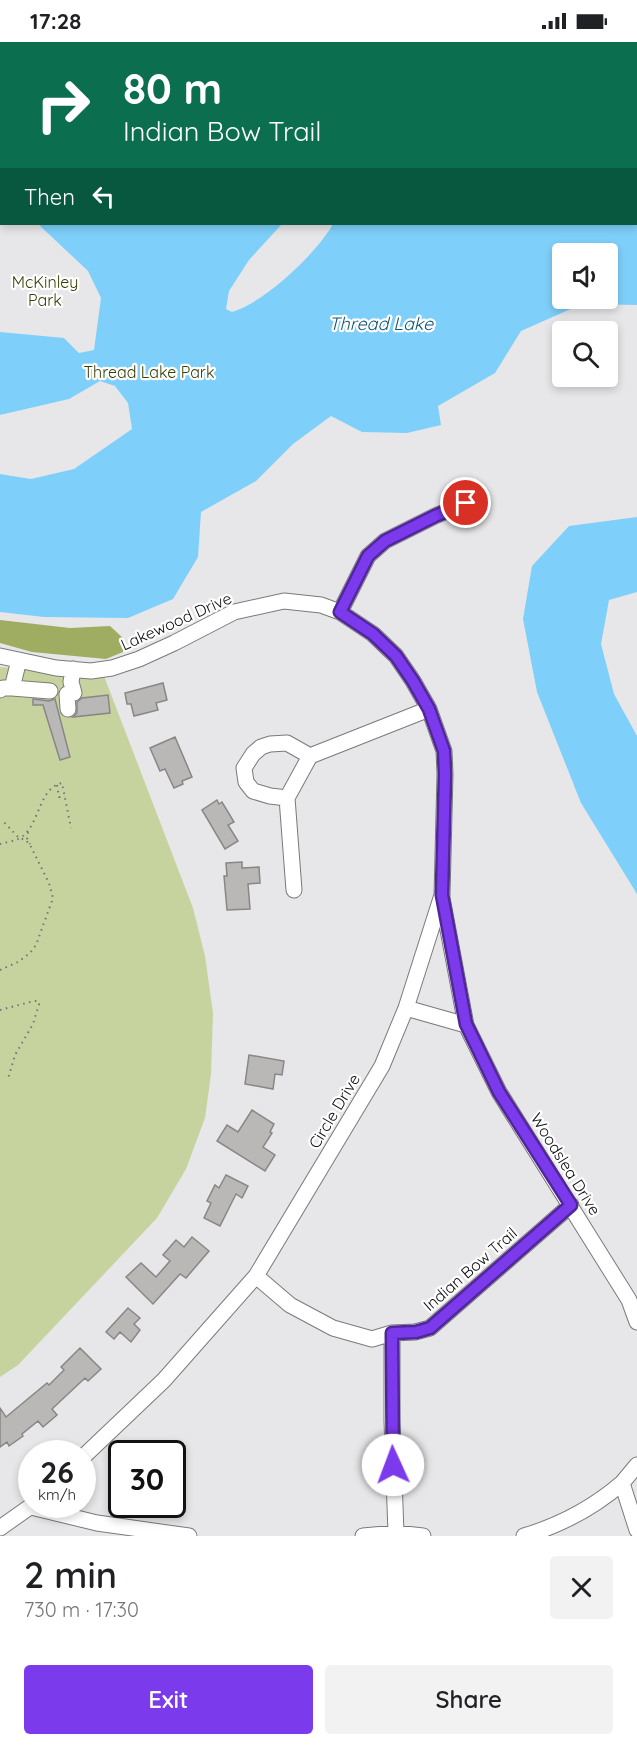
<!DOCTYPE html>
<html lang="en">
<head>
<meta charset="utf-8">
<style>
	body { margin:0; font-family:Quicksand,sans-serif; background:#f2f2f2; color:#202124; height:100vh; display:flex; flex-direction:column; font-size:22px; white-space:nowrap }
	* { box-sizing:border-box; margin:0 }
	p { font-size:20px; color:#757577 }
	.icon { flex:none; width:33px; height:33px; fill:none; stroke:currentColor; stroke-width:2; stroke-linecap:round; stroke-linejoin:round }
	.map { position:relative; height:1494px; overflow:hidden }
	.drawer { display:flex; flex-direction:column; background:#fff; flex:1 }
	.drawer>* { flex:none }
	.banner { position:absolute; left:0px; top:0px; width:638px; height:183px; box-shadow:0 3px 9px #0003; background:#0b6e4f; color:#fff; overflow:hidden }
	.fabs { position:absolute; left:552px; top:201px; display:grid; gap:12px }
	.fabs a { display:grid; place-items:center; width:66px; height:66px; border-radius:6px; background:#fff; box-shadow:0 3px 9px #0003; font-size:30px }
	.speed { position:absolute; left:18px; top:1398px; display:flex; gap:12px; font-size:30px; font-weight:700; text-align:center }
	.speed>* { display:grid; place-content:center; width:78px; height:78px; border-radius:50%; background:#fff; box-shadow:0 3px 9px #0003; line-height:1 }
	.speed small { font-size:15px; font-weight:400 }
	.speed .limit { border:3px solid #111; border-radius:9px; background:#fff; color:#111 }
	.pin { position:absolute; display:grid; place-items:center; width:51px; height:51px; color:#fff; margin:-26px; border:3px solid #fff; border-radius:50%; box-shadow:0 2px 6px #0007 }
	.me { position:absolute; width:66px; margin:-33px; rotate:358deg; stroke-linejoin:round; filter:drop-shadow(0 0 4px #0008) }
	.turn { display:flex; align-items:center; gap:21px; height:126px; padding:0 24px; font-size:27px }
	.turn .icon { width:78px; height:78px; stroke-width:2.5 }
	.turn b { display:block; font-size:42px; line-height:51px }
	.then { display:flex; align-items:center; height:57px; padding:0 24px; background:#0003; gap:12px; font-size:22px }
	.round { display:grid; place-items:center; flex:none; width:63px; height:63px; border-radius:6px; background:#f2f2f2 }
	.summary { display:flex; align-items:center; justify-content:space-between; height:102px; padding:0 24px }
	h1 { font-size:36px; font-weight:600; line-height:45px }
	.action { display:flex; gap:12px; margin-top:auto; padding:12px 24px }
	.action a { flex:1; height:69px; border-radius:6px; background:#7c3aed; color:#fff; font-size:24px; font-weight:600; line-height:69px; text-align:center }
	.action a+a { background:#f2f2f2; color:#202124 }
	.status { display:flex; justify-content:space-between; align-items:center; height:42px; padding:0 30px; background:#fff; direction:ltr }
	.status svg { height:16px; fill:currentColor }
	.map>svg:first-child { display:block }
</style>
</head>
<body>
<div class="status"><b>17:28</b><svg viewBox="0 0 49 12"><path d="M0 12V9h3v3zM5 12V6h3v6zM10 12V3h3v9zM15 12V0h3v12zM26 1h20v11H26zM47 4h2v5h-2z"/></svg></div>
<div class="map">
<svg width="637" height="1494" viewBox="0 0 637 1494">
	<rect width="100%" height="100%" fill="#e7e7e9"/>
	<path fill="#c7d39e" d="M 0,625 L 104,634 L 193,866 L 205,914 L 213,971 L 211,1032 L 205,1076 L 186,1127 L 157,1176 L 18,1323 L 0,1335 Z"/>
	<path fill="#9fad63" d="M 0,578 L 70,586 L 110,584 L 123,596 L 123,610 L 106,617 L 32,610 L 0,601 Z"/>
	<path fill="#7ed0fa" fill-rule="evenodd" d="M 336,0 L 637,0 L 637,263 L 582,262 L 521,289 L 495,331 L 438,364 L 441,383 L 407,391 L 362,390 L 331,374 L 293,402 L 256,439 L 201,470 L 198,515 L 173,557 L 128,576 L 44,575 L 0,570 L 0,432 L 31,437 L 74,427 L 132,387 L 128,361 L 115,344 L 100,339 L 69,357 L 0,373 L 0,290 L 64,296 L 79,311 L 94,308 L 101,256 L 88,229 L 38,182 L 282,182 L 249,218 L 229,249 L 226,267 L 232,270 C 265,260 316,212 333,182 L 636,182 L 636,2 L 334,1 ZM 562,212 L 608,212 L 608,256 L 562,256 Z
		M 637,475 L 637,550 L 609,558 L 601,602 L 614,652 L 637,694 L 637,852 L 581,761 L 537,650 L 523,577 L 532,524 L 569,484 Z"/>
	<path fill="#b9b8b6" stroke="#888785" stroke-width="1.5" d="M 163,641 L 167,658 L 156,661 L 158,668 L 134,674 L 131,662 L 127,662 L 125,651 Z
		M 108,653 L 110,671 L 73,675 L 77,671 L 77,660 L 82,656 Z
		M 33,657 L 49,659 L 55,657 L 70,715 L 60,718 L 43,663 L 33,663 Z
		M 175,695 L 192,735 L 182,739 L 183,742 L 174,746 L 165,727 L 160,729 L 150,706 Z
		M 217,758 L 219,762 L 222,760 L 234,780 L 228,783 L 238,799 L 225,807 L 202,768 Z
		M 242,820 L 242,826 L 259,825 L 260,841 L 248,842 L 250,867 L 227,868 L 224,834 L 227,834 L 226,821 Z
		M 249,1013 L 284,1019 L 282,1033 L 275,1032 L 273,1047 L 245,1042 Z
		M 252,1068 L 274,1082 L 270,1090 L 272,1091 L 263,1105 L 275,1113 L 265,1129 L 217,1099 L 227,1083 L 238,1090 Z
		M 226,1133 L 248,1144 L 242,1156 L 236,1152 L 220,1184 L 204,1176 L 211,1161 L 207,1159 L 215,1143 L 219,1146 Z
		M 192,1195 L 209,1209 L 186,1236 L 180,1232 L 153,1262 L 126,1235 L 141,1221 L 156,1235 L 170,1219 L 163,1213 L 176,1198 L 184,1205 Z
		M 128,1266 L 140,1276 L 134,1282 L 140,1288 L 131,1300 L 120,1290 L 114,1297 L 106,1290 Z
		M 80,1306 L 101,1327 L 88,1339 L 85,1336 L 52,1367 L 57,1373 L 43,1385 L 38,1379 L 22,1392 L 23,1394 L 9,1404 L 7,1400 L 0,1405 L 0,1366 L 6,1375 L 47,1341 L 49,1343 L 64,1328 L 61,1325 Z"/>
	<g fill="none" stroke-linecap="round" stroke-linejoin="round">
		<defs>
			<path id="minor" d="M 340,570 L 368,514 L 385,499 L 435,474 L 466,461
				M 0,614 L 56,626 L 91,629 L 112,626 L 139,617 L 174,601 L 234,570 L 284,559 L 321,563 L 340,570 L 373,592 L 396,614 L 413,639 L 429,667 L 444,709 L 445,732 L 442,853 L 406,966 L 382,1024 L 256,1234 L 164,1338 L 82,1416
				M 12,646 L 50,649
				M 0,648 L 3,646 L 12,646 L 19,618
				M 68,667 L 67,652 L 74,651 L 71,640 L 73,627
				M 287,756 L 270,754 L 253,749 L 246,740 L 244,726 L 253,712 L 261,705 L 270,702 L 287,701 L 310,714 L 429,667
				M 294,848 L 287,756 L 310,714
				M 442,856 L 466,983 L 499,1050 L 629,1258 L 637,1280
				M 406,966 L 466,983
				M 256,1234 L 290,1263 L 333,1286 L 372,1297 L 392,1291 L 415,1290 L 430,1286 L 571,1163
				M 392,1291 L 392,1379 L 396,1491
				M 637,1423 L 622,1441 L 637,1488
				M 31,1465 L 97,1481 L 189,1494
				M 0,1486 L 34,1462
				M 363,1494 L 396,1491 L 423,1494
				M 524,1494 C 561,1483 593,1466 622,1441"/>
		</defs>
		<use href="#minor" stroke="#7a7a7c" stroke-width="17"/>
		<path stroke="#747476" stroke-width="2" stroke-dasharray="1.5 4.5" stroke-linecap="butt" d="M 84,2 L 84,0
			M 0,59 L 2,58
			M 0,104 L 2,104
			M 57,743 L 59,755 L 65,755
			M 28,790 L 27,796 L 30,802
			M 0,802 C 7,800 17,799 23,794 C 40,780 39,746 62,741 L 71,786
			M 0,928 L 18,920 L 30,911 L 36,903 L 53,856 L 49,841 L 31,805 L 26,798 L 19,796 L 2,778
			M 0,968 L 34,959 L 38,959 L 39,962 L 33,982 L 15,1013 L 8,1037"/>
		<use href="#minor" stroke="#fff" stroke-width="15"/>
	</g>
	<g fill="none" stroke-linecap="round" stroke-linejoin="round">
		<defs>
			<path id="route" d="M 393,1423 L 392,1291 L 416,1290 L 430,1286 L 571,1163 L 499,1050 L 466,982 L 442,853 L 445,732 L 444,709 L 429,667 L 413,639 L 396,614 L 373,592 L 340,570 L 368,514 L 385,499 L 435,474 L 466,461"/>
		</defs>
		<use href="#route" stroke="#51269a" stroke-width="15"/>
		<use href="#route" stroke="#7c3aed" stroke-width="10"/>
	</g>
	<g text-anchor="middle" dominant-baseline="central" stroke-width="4.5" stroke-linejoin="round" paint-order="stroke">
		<g font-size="16" fill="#373f04" stroke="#fff">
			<text x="45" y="240">McKinley<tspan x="45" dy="18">Park</tspan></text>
			<text x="149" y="330">Thread Lake Park</text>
		</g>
		<g font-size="16" fill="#0d0d0e" stroke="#fff">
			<text transform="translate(176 579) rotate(-24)">Lakewood Drive</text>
			<text transform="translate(334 1069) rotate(-59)">Circle Drive</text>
			<text transform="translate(566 1122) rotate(58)">Woodslea Drive</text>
			<text transform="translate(470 1227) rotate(-41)">Indian Bow Trail</text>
		</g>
		<g font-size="18" font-style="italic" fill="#11536f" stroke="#fff">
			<text x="381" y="281">Thread Lake</text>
		</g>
	</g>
</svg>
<div class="fabs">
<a><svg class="icon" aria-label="sound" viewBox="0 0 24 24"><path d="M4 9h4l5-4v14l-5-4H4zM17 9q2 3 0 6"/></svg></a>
<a><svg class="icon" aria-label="search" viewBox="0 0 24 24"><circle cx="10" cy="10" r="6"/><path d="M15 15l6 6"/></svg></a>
</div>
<div class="speed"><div>26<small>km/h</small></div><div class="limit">30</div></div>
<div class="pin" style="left:466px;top:461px;background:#d93025"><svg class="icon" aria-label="arrive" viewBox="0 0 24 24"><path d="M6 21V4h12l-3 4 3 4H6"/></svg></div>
<svg class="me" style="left:393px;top:1423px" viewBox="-20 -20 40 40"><circle r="19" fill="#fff"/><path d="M0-13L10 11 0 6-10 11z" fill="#7c3aed"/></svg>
<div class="banner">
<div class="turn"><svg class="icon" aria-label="right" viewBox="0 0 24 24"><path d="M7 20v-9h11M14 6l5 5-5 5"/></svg><div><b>80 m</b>Indian Bow Trail</div></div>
<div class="then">Then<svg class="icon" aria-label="left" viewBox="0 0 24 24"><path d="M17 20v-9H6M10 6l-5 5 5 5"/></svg></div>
</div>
</div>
<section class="drawer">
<div class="summary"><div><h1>2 min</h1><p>730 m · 17:30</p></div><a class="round"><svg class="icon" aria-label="close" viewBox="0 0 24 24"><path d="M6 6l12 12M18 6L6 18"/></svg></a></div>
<div class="action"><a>Exit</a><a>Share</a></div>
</section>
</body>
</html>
